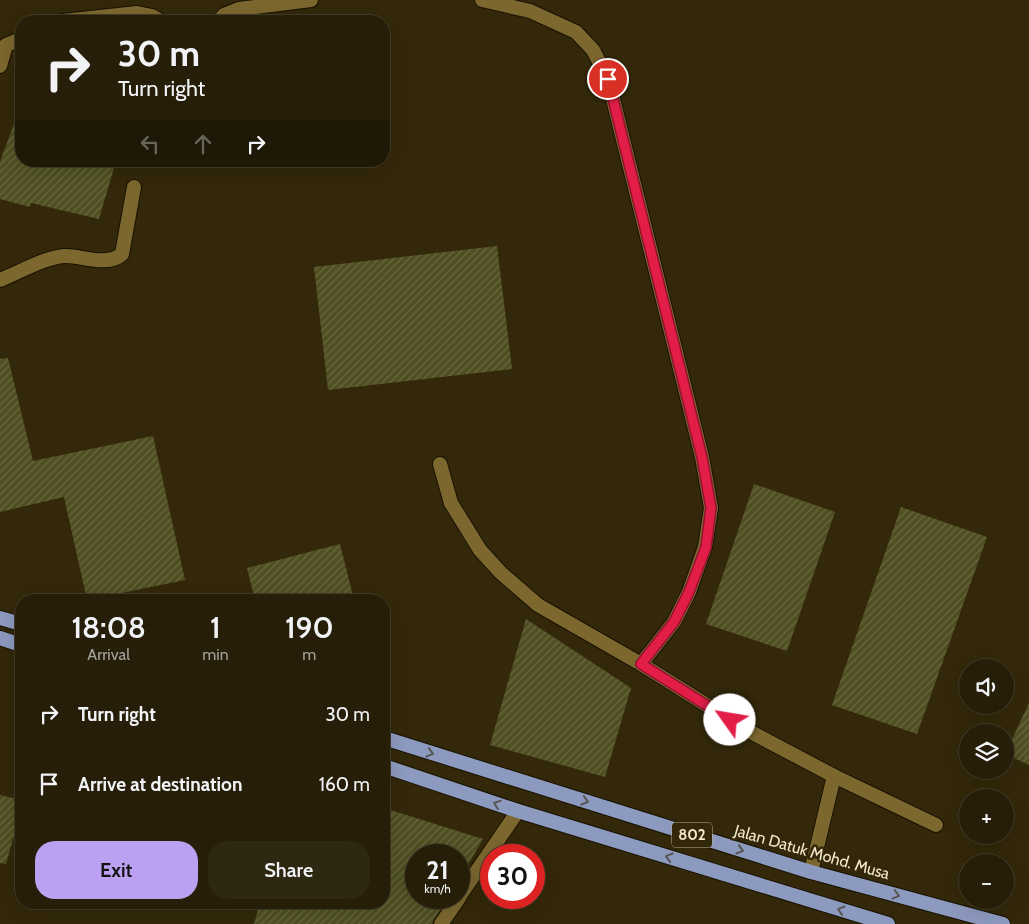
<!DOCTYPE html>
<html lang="en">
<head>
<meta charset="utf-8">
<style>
	body { margin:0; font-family:Cabin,sans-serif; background:#2e2712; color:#f1f3f6; height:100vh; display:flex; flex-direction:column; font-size:19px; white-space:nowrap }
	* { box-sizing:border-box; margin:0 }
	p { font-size:16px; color:#a4a29c }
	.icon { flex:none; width:28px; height:28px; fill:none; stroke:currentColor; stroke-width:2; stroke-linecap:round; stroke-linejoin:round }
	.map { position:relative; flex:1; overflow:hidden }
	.drawer { position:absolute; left:15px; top:594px; width:375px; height:315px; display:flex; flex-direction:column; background:#261e08; border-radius:20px; box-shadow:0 5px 20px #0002,0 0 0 1px #423c29 }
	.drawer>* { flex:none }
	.hud { position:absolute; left:15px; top:15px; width:375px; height:152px; border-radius:20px; box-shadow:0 5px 20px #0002,0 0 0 1px #423c29; background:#261e08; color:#f1f3f6; overflow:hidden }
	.fabs { position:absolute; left:959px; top:659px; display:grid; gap:10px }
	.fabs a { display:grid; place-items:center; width:55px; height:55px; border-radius:50%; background:#261e08; box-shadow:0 5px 20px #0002,0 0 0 1px #423c29; font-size:25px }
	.speed { position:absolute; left:405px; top:844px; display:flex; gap:10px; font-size:25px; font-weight:700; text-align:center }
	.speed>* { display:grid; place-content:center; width:65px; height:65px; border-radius:50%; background:#261e08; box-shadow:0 5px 20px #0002,0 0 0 1px #423c29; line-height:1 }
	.speed small { font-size:12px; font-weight:400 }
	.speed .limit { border:8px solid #d22; background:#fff; color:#111 }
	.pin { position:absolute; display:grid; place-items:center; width:42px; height:42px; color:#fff; margin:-21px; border:2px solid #fff; border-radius:50%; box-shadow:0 1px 5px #0007 }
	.me { position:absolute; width:55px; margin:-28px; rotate:302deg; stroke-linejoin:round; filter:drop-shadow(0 0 4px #0008) }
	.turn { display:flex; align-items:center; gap:18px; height:105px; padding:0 20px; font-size:22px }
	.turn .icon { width:65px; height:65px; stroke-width:2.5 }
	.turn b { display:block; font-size:35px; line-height:42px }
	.lanes { display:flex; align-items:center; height:48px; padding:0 20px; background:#0003; justify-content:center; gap:25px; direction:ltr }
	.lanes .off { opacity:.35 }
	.eta { display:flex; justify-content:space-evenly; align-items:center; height:85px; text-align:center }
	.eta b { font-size:30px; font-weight:600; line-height:35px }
	.primary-button { display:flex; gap:10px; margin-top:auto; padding:10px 20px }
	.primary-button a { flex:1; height:58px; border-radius:20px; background:#bca0f2; color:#111; font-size:20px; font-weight:600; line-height:58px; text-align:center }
	.primary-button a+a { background:#2e2712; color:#f1f3f6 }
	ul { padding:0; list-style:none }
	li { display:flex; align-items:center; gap:15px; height:70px; padding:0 20px }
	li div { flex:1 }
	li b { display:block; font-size:19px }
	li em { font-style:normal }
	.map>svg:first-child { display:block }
</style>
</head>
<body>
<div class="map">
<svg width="1029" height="924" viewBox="0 0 1029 924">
	<defs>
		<pattern id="building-hatch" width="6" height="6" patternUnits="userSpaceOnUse" patternTransform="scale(1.25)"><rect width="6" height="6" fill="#4f4f22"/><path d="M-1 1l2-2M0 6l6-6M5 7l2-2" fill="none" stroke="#696841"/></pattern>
	</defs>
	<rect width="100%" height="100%" fill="#33280a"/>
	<path fill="url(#building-hatch)" d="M 19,110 L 21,111 L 21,161 L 116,161 L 99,219 L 31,203 L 30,207 L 0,199 L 0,162 Z
		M 497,246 L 512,369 L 328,390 L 314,267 Z
		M 8,358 L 33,461 L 153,436 L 185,580 L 87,600 L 64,497 L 0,512 L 0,359 Z
		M 754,484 L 835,512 L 787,651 L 706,624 Z
		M 901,507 L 987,537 L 917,734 L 832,705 Z
		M 340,544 L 354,600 L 255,600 L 247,568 Z
		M 526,619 L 631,688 L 605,777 L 490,745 Z
		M 1029,703 L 1029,765 L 1005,754 Z
		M 0,795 L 21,800 L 21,810 L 6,864 L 0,863 Z
		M 384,808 L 483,839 L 459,880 L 459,855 L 416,855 L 416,898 L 448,898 L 434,919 L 432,924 L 254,924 L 260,902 L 384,902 Z"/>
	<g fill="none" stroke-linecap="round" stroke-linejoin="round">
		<defs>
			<path id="service" d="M 482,0 L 530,11 L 576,32 L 593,50 L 608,79 L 702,457 L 711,508
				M 137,13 L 152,16 L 160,21
				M 219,21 L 224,15 L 239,9 L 311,0"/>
			<path id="minor" d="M 63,21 L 137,13
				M 0,66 L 6,45 L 21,39
				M 0,280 C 18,273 47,256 66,256 C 83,256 108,267 122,254 L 134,187
				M 440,464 L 451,503 L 480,550 L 501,573 L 538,605 L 641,664 L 745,729 L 834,776 L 811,872
				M 641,664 L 674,622 L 689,592 L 705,547 L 711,508
				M 834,776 L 936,825
				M 459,897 L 518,811
				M 441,924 L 459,898"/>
			<path id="trunk" d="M 0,618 L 21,624
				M 0,638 L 21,645
				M 384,738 L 811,872 L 1003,924
				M 384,766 L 518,811 L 888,924"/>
		</defs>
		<use href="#service" stroke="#181202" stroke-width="16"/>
		<use href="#minor" stroke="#181202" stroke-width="16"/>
		<use href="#trunk" stroke="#181202" stroke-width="16"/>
		<use href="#service" stroke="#7c672f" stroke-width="14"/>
		<use href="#minor" stroke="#7c672f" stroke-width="14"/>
		<use href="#trunk" stroke="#8d9abf" stroke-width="14"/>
	</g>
	<defs><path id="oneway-chevron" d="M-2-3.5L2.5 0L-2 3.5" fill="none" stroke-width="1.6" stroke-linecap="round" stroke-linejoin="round" transform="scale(1.25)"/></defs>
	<g stroke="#575652">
		<use href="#oneway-chevron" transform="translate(430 753) rotate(17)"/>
		<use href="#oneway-chevron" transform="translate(585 801) rotate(17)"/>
		<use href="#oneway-chevron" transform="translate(497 804) rotate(-161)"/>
		<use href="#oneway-chevron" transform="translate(740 850) rotate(17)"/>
		<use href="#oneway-chevron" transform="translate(669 857) rotate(-163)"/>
		<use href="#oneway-chevron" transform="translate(896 895) rotate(15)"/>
		<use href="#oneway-chevron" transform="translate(841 910) rotate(-163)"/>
	</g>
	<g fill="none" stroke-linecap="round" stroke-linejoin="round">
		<defs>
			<path id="route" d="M 608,79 L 702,457 L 711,508 L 706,547 L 689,592 L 674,622 L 641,664 L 730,720"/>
		</defs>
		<use href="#route" stroke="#92132f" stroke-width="12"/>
		<use href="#route" stroke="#e11d48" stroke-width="9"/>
	</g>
	<g text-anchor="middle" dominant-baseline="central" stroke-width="5" stroke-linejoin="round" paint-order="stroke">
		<rect fill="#33280a" stroke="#b9ae91" stroke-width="1" x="672" y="822.5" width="40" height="25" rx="4"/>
		<g font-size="15" font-weight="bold" fill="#f3e8cb">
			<text x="692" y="835">802</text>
		</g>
		<g font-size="16" fill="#f3e8cb" stroke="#33280a">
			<text transform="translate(812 852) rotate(16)">Jalan Datuk Mohd. Musa</text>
		</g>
	</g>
</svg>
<div class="fabs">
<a><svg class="icon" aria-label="sound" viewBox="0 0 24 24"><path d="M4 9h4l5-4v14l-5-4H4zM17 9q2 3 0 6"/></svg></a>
<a><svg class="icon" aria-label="layers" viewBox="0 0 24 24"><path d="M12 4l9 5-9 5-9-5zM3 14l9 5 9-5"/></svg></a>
<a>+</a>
<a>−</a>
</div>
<div class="speed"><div>21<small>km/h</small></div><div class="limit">30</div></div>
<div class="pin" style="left:608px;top:79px;background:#d93025"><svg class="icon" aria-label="arrive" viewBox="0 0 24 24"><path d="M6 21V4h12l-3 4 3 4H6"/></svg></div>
<svg class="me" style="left:730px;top:720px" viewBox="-20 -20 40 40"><circle r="19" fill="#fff"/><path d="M0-13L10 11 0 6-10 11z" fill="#e11d48"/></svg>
<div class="hud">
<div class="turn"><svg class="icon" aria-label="right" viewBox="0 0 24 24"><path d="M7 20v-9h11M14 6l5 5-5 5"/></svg><div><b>30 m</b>Turn right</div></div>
<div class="lanes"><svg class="icon off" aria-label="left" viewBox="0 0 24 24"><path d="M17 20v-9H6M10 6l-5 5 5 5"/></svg><svg class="icon off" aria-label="ahead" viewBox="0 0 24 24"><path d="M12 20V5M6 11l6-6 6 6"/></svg><svg class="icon" aria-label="right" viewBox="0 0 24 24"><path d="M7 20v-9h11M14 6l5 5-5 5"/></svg></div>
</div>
<section class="drawer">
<div class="eta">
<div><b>18:08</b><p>Arrival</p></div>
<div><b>1</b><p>min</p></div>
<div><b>190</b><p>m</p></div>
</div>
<ul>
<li><svg class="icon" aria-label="right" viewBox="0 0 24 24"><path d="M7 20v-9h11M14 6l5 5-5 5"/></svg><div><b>Turn right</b></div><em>30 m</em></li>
<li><svg class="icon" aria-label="arrive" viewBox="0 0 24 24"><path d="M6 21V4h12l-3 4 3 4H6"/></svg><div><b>Arrive at destination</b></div><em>160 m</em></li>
</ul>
<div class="primary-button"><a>Exit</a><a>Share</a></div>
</section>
</div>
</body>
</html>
